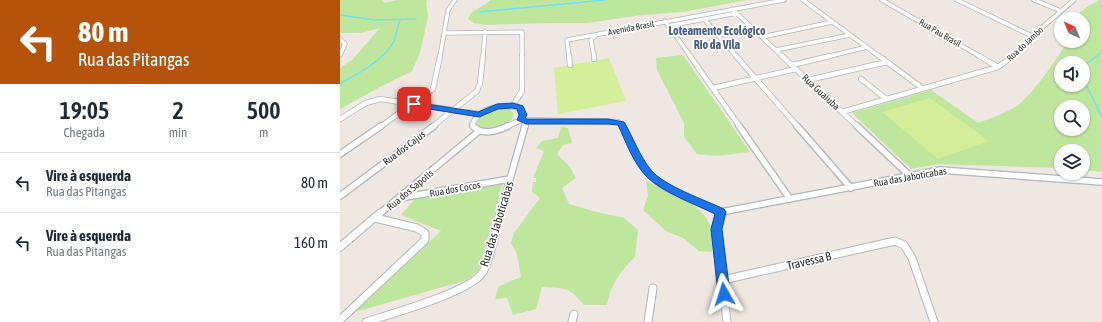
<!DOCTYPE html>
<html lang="pt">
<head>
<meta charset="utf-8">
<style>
	body { margin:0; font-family:"Asap Condensed",sans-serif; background:#f2f2f3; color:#1f2937; height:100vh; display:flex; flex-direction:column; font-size:15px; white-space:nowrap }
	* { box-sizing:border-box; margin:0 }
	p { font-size:13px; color:#747a83 }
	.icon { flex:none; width:22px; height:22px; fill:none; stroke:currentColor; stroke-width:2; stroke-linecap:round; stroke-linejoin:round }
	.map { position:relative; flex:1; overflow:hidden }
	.side { display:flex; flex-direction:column; background:#fff; width:340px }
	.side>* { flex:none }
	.banner { background:#b45309; color:#fff; overflow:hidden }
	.needle { width:26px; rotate:316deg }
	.fabs { position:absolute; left:714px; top:12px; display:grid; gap:8px }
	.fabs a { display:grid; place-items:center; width:36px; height:36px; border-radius:50%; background:#fff; box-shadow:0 1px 3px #0004; font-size:20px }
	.pin { position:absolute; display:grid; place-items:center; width:34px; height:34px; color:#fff; margin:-17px; border-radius:8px; box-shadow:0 2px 6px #0006 }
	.me { position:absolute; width:44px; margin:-22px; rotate:354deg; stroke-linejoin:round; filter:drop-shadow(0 0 3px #0008) }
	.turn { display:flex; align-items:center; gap:14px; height:84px; padding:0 12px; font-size:18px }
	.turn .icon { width:52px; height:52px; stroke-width:2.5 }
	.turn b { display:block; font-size:28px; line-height:34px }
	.eta { display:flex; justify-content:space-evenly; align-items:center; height:68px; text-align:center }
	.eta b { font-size:24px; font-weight:600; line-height:28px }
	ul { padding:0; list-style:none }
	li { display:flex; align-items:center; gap:12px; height:60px; padding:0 12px; border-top:1px solid #e0e1e3 }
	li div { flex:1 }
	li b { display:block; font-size:15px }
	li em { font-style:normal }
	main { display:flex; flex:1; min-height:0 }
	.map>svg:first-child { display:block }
</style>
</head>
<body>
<main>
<section class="side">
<div class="banner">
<div class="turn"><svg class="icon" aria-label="left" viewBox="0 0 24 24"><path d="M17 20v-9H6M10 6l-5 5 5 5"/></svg><div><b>80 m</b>Rua das Pitangas</div></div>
</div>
<div class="eta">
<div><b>19:05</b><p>Chegada</p></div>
<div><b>2</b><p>min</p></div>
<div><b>500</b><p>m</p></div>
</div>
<ul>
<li><svg class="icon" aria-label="left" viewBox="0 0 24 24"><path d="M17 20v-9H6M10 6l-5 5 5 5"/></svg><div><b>Vire à esquerda</b><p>Rua das Pitangas</p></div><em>80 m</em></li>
<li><svg class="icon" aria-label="left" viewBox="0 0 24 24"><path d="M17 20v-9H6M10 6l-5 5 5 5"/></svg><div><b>Vire à esquerda</b><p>Rua das Pitangas</p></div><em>160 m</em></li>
</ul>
</section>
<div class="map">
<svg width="762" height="322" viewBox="0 0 762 322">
	<rect width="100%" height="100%" fill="#efe7e1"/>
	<path fill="#bfe69d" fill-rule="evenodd" d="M 0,0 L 42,0 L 44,3 L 57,0 L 88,0 L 86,1 L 88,17 L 80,53 L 72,71 L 40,87 L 0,109 L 0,68 L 13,59 L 40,28 L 21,33 L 0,33 Z
		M 151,0 L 407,0 L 343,12 L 302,15 L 247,23 L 206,23 L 145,25 L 134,23 L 128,19 L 131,13 Z
		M 759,0 L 762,0 L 762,172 L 743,170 L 743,151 L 721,151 L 721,168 L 598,164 L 571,169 L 512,113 L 591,90 L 638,123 C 652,118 666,113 678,105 C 693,94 718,58 727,41 L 743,41 L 743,19 L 733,18 L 747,7 ZM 721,63 L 743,63 L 743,85 L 721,85 ZM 721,107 L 743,107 L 743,129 L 721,129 Z
		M 343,55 L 410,152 L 377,156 L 357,154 L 344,137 L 344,123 L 317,70 L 316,58 Z
		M 164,108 L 169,109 L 174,114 C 173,127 141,137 137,122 C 141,111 154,110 164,108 Z
		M 221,127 L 228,128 L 232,143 L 223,145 L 217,154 L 230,167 L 236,178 L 222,188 L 229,204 L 253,211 L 284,218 L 298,230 L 295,257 C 281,270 270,285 267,305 L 244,305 C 229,287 226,288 202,287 L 196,309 L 173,315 L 167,298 L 155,299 L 158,288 L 159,286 L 181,277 L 177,254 L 171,243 L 174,233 L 200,198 L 192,192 L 193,182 L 196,182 L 196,178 L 193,178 L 204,151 L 196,148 L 202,141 L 218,138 Z
		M 306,181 C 328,192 361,201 371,227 C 373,234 372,244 372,252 L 359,251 L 343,238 L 326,231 L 303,210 L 308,196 Z
		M 163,183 L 139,270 L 127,280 L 15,312 L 101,231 L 61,215 L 75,199 Z"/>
	<path fill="#d4ed99" d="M 269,58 L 286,101 L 218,114 L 214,68 Z
		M 590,98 L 649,141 L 598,159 L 542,112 Z"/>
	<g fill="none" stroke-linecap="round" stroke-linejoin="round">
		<path stroke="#73e0f2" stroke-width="1.5" d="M 140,12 L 265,0
			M 0,15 L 34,20 L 76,19
			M 743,77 L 746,64 L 762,52
			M 743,79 L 762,117
			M 0,84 C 18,73 44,61 54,41 C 57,35 57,27 60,20"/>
		<defs>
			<path id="minor-far3" d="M 463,0 L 540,57
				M 542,0 L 641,57
				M 617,0 L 692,36
				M 694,0 L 721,11
				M 392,9 L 443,57
				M 364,19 L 397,57
				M 325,21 L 351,57
				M 328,26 L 397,13
				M 105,33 L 182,32 L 182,57
				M 422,37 L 492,22
				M 0,39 L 5,44 L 0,55
				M 436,50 L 510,35
				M 100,57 L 108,10 L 115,0
				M 143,57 L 145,32
				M 229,57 L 227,40 L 444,0
				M 254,57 L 251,40 L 256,35
				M 486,57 L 527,47
				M 672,57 L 692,36 L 734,0"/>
			<path id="minor-far2" d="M 229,56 L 230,65
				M 254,56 L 254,59
				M 350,56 L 400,127
				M 396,56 L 458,127
				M 442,56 L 518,127
				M 539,56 L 582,88
				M 639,56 L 658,67
				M 452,65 L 490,56
				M 521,79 L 545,98
				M 468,80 L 547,62
				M 373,88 L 456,69
				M 173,105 L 182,91 L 182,56
				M 502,112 L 658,67 L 673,56
				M 0,119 L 26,103 L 40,99 L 139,114
				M 181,120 L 278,122 L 284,127
				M 40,127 L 93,89 L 100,56
				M 92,127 L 137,91 L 140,83 L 143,56
				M 134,127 L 132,125 C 140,106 162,104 180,108 L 183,115 L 181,120 L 166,127
				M 184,127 L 186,121"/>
			<path id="minor-far1" d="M 133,126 C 143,136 157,131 168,126
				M 283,126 C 290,141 295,157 306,170 C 323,192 357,201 381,212
				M 399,126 L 450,199
				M 457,126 L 511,188
				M 517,126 L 569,175
				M 0,154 L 41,126
				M 0,196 L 94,126
				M 60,198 L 170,179
				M 381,212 L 600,170 L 762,182
				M 39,214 L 139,131
				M 160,214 L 185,126
				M 380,214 L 381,212"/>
			<path id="minor" d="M 381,213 L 377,229 L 387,322
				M 0,247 L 40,213
				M 383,280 L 555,241 L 564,245 L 572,258 L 594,322
				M 0,320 L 85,240 L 85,233 L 77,228 L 35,218
				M 26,322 C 50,314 131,292 143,272 C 152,255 155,232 160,213
				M 232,322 L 234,314
				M 308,322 L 313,288"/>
		</defs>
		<use href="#minor-far3" stroke="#b1b5be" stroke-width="5"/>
		<use href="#minor-far2" stroke="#b1b5be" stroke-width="6"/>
		<use href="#minor-far1" stroke="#b1b5be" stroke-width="8"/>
		<use href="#minor" stroke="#b1b5be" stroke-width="9"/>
		<use href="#minor-far3" stroke="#fff" stroke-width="3.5"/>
		<use href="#minor-far2" stroke="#fff" stroke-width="4.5"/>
		<use href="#minor-far1" stroke="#fff" stroke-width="5.5"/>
		<use href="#minor" stroke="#fff" stroke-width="7"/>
	</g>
	<path fill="#1a73e8" stroke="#114b97" d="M 74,102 L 138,112 L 157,104 L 173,103 L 183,106 L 187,115 L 185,118 L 187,119 L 268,119 L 284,122 C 293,137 299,155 311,170 C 324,186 365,200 384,209 L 386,212 L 382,229 L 390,294 L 388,298 L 384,300 L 380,298 L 378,294 L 371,229 L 375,214 C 355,204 322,192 307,177 C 293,163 286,142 278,125 L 268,124 L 186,124 L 177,120 L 179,115 L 177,109 L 172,108 L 158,109 L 139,117 L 71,106 L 71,103 Z"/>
	<g text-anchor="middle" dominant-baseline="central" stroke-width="3.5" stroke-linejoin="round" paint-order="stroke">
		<g font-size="9" fill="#2e2e2e" stroke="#fff">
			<text transform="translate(291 28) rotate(-11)">Avenida Brasil</text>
			<text transform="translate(600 33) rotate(30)">Rua Pau Brasil</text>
			<text transform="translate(685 44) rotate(-43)">Rua do Jambo</text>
		</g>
		<g font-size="10" fill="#2e2e2e" stroke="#fff">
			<text transform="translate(481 92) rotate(43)">Rua Guaiuba</text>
			<text transform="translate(64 148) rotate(-37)">Rua dos Cajus</text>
			<text transform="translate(570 177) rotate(-10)">Rua das Jaboticabas</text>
			<text transform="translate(115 189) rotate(-10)">Rua dos Cocos</text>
			<text transform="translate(70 190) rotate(-40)">Rua dos Sapotis</text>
		</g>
		<g font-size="12" font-weight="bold" fill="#4c5c81" stroke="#fff">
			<text x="377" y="31">Loteamento Ecológico<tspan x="377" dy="14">Rio da Vila</tspan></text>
		</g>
		<g font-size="12" fill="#2e2e2e" stroke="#fff">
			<text transform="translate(157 224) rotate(-73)">Rua das Jaboticabas</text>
			<text transform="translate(469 261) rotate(-13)">Travessa B</text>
		</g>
	</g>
</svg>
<div class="fabs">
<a><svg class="needle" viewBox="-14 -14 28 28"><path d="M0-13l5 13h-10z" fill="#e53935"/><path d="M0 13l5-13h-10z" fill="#747a83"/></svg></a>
<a><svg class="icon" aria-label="sound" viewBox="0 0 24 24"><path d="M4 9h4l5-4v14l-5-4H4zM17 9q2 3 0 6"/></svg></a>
<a><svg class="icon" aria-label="search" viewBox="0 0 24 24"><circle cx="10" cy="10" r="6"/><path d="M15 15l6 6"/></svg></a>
<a><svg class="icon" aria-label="layers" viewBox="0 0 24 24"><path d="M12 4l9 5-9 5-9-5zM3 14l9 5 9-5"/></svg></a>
</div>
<div class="pin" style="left:74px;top:104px;background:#d93025"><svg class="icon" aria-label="arrive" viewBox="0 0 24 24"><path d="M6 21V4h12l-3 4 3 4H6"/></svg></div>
<svg class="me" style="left:384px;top:294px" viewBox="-20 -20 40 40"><path d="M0-17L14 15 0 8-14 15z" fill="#1a73e8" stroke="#fff" stroke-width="4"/></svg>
</div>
</main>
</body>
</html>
